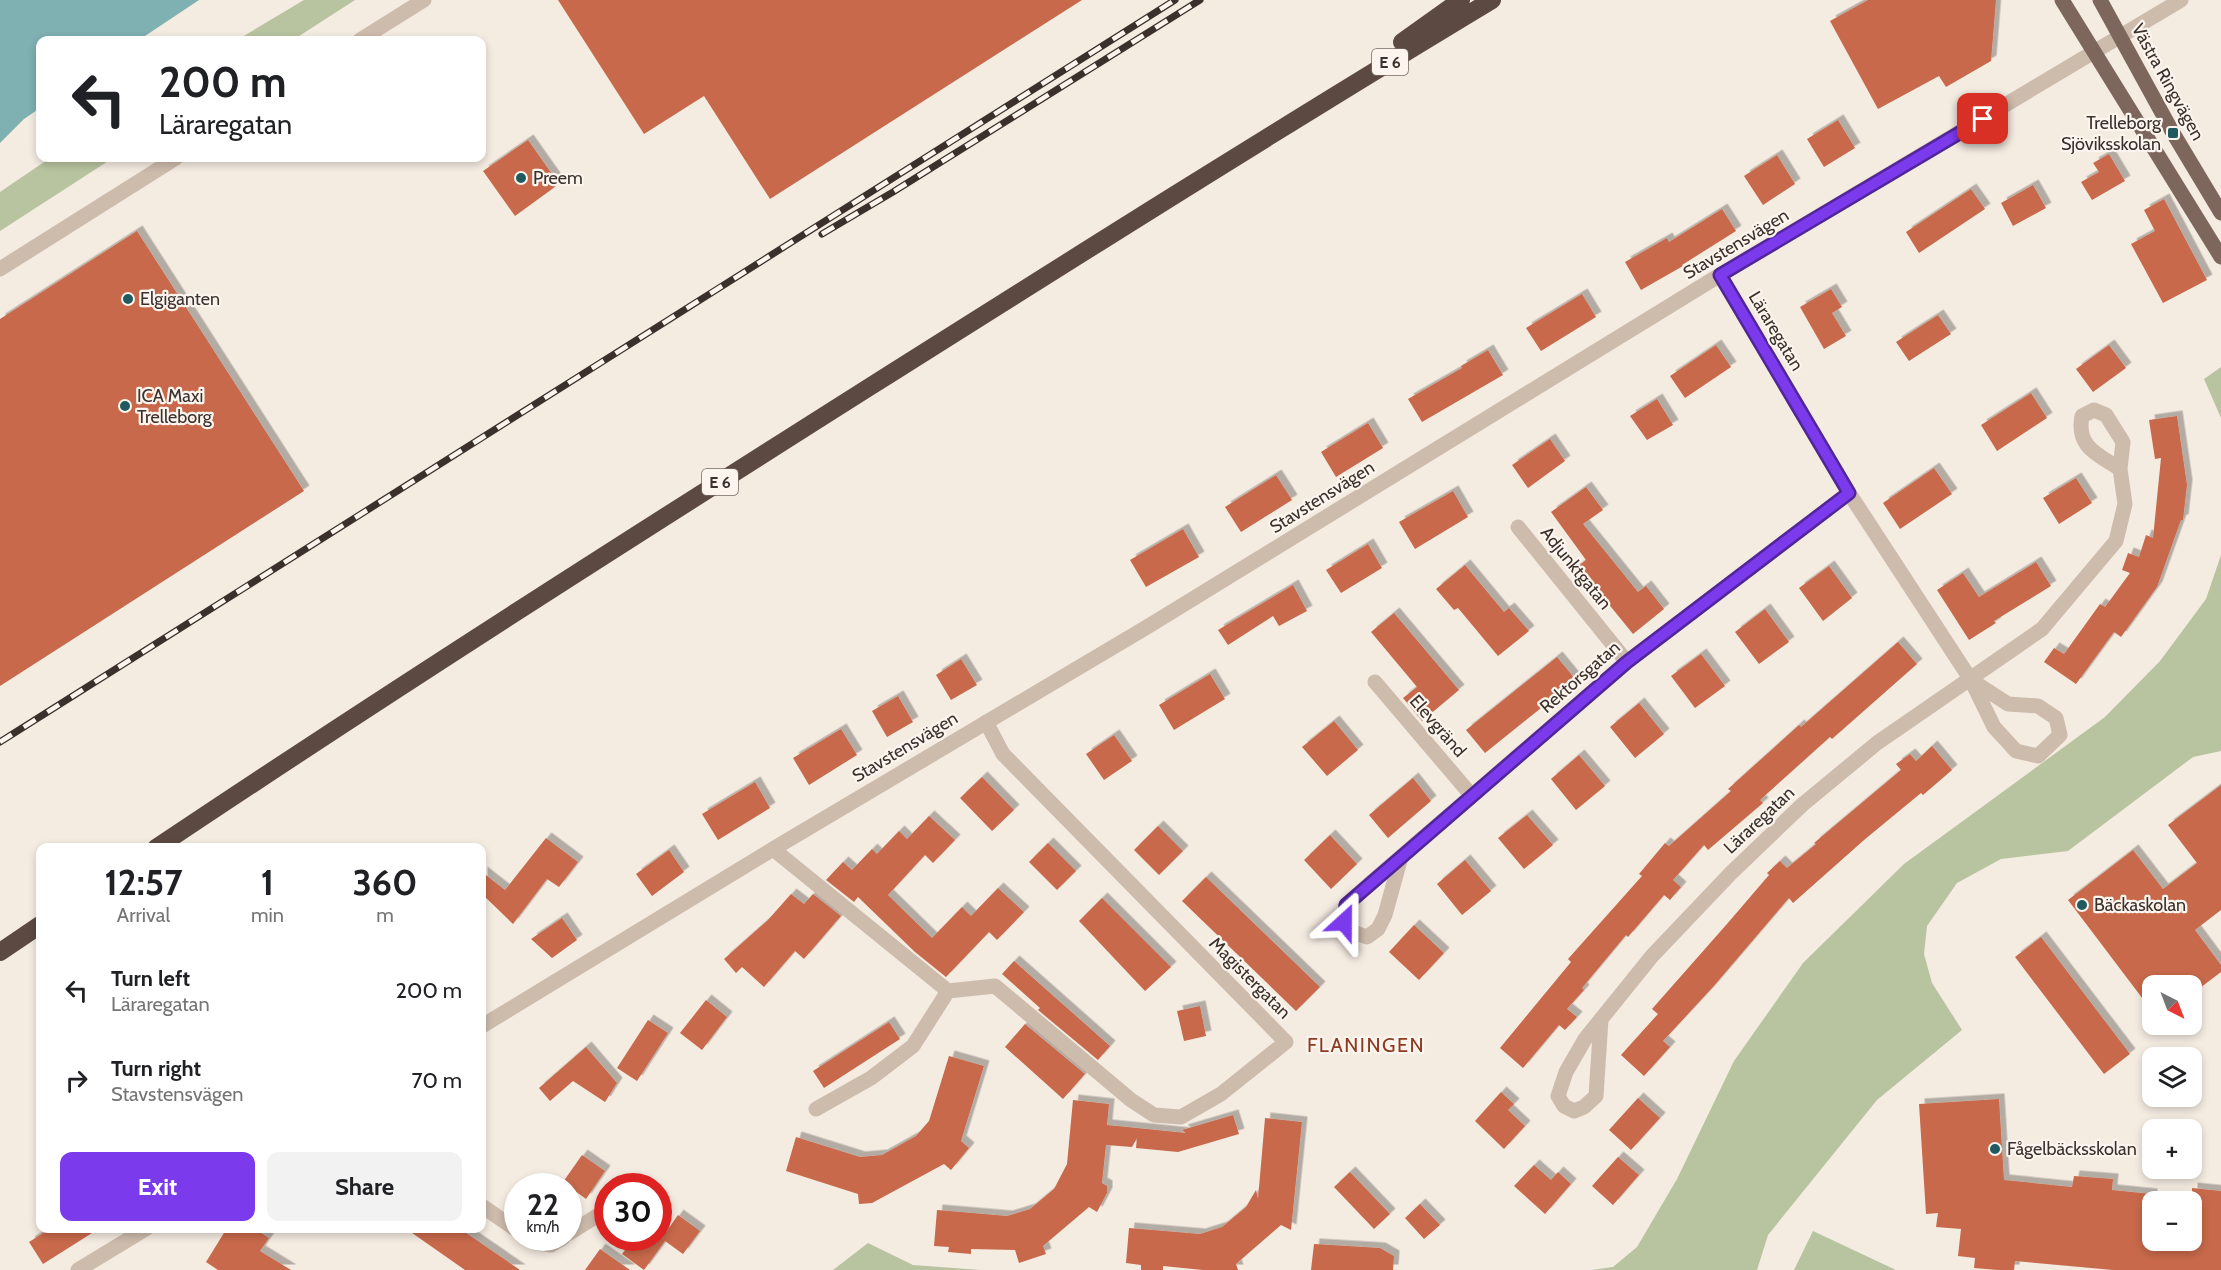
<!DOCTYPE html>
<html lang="en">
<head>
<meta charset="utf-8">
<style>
	body { margin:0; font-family:Cabin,sans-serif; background:#f2f2f2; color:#202124; height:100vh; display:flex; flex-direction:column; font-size:22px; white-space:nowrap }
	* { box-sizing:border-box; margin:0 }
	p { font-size:20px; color:#757577 }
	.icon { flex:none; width:33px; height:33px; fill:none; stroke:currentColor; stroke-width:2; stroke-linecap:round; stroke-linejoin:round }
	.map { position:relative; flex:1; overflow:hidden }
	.sheet { position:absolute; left:36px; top:843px; width:450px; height:390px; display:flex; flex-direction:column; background:#fff; border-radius:12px; box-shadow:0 3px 9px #0003 }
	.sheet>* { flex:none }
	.guide { position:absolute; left:36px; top:36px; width:450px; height:126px; border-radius:12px; box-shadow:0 3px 9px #0003; background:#fff; color:#202124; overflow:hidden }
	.needle { width:39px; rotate:138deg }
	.buttons { position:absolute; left:2142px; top:975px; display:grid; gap:12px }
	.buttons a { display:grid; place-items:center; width:60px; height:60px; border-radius:12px; background:#fff; box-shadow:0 3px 9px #0003; font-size:30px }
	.speed { position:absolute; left:504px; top:1173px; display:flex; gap:12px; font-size:30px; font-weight:700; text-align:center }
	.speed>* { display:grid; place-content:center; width:78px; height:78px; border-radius:50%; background:#fff; box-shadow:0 3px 9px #0003; line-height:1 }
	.speed small { font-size:15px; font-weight:400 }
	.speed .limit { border:9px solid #d22; background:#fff; color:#111 }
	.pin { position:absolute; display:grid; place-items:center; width:51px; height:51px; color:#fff; margin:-26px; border-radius:12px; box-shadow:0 3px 9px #0006 }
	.me { position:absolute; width:66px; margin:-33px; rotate:24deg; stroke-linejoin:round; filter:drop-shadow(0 0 4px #0008) }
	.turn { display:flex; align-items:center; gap:21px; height:126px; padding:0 24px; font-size:27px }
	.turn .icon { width:78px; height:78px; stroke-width:2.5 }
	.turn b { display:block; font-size:42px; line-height:51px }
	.eta { display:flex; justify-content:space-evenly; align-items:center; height:102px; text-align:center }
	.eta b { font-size:36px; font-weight:700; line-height:42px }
	.primary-button { display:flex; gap:12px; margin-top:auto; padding:12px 24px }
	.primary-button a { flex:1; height:69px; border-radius:12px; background:#7c3aed; color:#fff; font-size:24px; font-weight:700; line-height:69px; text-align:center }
	.primary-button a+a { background:#f2f2f2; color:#202124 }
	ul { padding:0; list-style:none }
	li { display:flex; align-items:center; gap:18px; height:90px; padding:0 24px }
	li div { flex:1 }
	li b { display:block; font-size:22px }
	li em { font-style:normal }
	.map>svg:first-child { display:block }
</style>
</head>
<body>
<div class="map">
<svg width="2221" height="1270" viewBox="0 0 2221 1270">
	<defs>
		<filter id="shadow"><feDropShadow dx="5.5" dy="-5.5" stdDeviation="0" flood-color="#0004"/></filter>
	</defs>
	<rect width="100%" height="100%" fill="#f4ebe1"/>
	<path fill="#b8c4a0" d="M 304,0 L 355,0 L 293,40 L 237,40 Z
		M 50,158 L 113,158 L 0,231 L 0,192 Z
		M 2221,367 L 2221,418 L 2204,379 Z
		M 2221,555 L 2221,751 L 2193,757 L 2068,851 L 2001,859 L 1957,883 L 1927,926 L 1924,954 L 1932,983 L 1962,1030 L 1877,1100 L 1768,1235 L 1757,1270 L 1592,1270 L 1613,1267 L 1637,1247 L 1677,1179 L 1734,1061 L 1803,963 L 1904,864 L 2105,717 L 2160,661 L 2206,599 Z
		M 1813,1231 L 1896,1270 L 1794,1270 Z
		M 868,1243 L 913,1265 L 981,1270 L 833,1270 Z"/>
	<path fill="#7fb0b2" d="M 0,0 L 199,0 L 139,40 L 40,40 L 40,108 L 24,119 L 0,143 Z"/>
	<path fill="#c8694b" filter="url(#shadow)" d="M 558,0 L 1082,0 L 770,199 L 704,96 L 644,134 Z
		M 1868,0 L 1996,0 L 1991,61 L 1946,87 L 1939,76 L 1878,109 L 1830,21 Z
		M 1838,120 L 1855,148 L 1824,167 L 1807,139 Z
		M 528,140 L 559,184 L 515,216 L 483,171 Z
		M 2109,154 L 2125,181 L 2092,200 L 2081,182 L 2099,172 L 2093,163 Z
		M 1777,155 L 1795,184 L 1763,205 L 1744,176 Z
		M 2033,185 L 2046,208 L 2013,226 L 2001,203 Z
		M 1971,189 L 1985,209 L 1919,253 L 1906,232 Z
		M 2164,199 L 2207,280 L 2163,303 L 2131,244 L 2155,231 L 2144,210 Z
		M 1722,209 L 1736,231 L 1682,265 L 1683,266 L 1641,290 L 1625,262 L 1667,238 L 1669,242 Z
		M 137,231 L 304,491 L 0,686 L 0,319 Z
		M 1831,289 L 1842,307 L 1832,313 L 1846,336 L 1824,349 L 1800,307 Z
		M 1582,294 L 1596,317 L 1541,351 L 1526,328 Z
		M 1938,315 L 1951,334 L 1909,361 L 1896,342 Z
		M 1716,345 L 1731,367 L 1685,398 L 1670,376 Z
		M 2109,345 L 2126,368 L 2093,392 L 2076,369 Z
		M 1488,350 L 1503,375 L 1422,422 L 1408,399 L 1462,368 L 1461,366 Z
		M 2031,393 L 2047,418 L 1997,451 L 1981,425 Z
		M 1657,399 L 1673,425 L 1647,440 L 1630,416 Z
		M 2177,416 L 2187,485 L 2183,520 L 2181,520 L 2157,587 L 2121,637 L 2114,632 L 2076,684 L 2044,662 L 2054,648 L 2064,654 L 2100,604 L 2105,607 L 2130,573 L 2122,570 L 2128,553 L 2139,557 L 2146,535 L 2153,538 L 2161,458 L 2155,459 L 2149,420 Z
		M 1368,423 L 1383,448 L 1336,477 L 1321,452 Z
		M 1550,439 L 1565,461 L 1528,488 L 1512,465 Z
		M 1934,468 L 1952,494 L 1900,529 L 1883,503 Z
		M 1276,475 L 1292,500 L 1241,532 L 1225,507 Z
		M 2076,478 L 2092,503 L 2059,524 L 2043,498 Z
		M 1586,487 L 1603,510 L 1583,524 L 1638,592 L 1646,586 L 1664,609 L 1633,634 L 1594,586 L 1587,592 L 1571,572 L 1586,560 L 1551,512 Z
		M 1453,491 L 1468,517 L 1415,549 L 1399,522 Z
		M 1183,529 L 1199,557 L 1146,587 L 1130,560 Z
		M 1368,544 L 1382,568 L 1341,593 L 1326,570 Z
		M 2036,562 L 2051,586 L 1994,621 L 1996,623 L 1969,640 L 1937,590 L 1963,573 L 1979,597 Z
		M 1465,565 L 1504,612 L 1509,608 L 1529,631 L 1498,656 L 1458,608 L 1454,610 L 1436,589 Z
		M 1829,566 L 1852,598 L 1823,621 L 1799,588 Z
		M 1293,585 L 1307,611 L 1279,626 L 1273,616 L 1228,645 L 1218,630 Z
		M 1765,609 L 1789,642 L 1759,664 L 1735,632 Z
		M 1394,613 L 1459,690 L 1422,721 L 1403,698 L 1417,687 L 1371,632 Z
		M 1898,642 L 1917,664 L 1832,739 L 1830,737 L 1760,800 L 1763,803 L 1708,850 L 1704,845 L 1673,880 L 1681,887 L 1670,900 L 1664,895 L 1628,937 L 1626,935 L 1582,988 L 1584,990 L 1567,1009 L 1577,1017 L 1565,1030 L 1559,1025 L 1523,1068 L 1500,1048 L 1571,962 L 1568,959 L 1642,876 L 1639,874 L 1665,843 L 1669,846 L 1731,791 L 1728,789 L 1799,725 L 1801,727 Z
		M 1701,654 L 1725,686 L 1695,708 L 1671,676 Z
		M 1557,657 L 1576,680 L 1485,753 L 1466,730 Z
		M 961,659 L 977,685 L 951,700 L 936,675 Z
		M 1210,674 L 1225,699 L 1174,730 L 1159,705 Z
		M 898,696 L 913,722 L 887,737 L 872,711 Z
		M 1639,703 L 1664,734 L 1635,758 L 1610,727 Z
		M 1334,721 L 1358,750 L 1327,776 L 1302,747 Z
		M 841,729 L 857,755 L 809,785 L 793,758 Z
		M 1114,735 L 1132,761 L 1104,780 L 1086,754 Z
		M 1932,746 L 1952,770 L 1923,795 L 1921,793 L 1864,840 L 1793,903 L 1789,898 L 1713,987 L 1663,1041 L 1670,1047 L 1644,1076 L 1621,1055 L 1658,1014 L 1652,1009 L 1727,924 L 1769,875 L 1767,873 L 1780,861 L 1787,868 L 1816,844 L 1814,843 L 1901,770 L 1896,764 L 1910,754 L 1916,761 Z
		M 1579,755 L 1605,786 L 1576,810 L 1551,779 Z
		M 982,777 L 1014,810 L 992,831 L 960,798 Z
		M 1413,778 L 1431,801 L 1388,838 L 1369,815 Z
		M 755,782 L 770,808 L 718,840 L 702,814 Z
		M 2221,785 L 2221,910 L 2195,930 L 2221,965 L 2221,972 L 2192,994 L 2192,986 L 2152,986 L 2152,1011 L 2068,900 L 2133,850 L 2163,889 L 2197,863 L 2168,825 Z
		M 1527,815 L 1553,845 L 1524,869 L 1498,838 Z
		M 929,816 L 955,840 L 933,863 L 925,855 L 888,895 L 932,938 L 962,907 L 971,916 L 998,888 L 1024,912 L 997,940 L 989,932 L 946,977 L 915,952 L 858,897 L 854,902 L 826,880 L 843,862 L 852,870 L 872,849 L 877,854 L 899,831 L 907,839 Z
		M 1158,826 L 1183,851 L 1159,875 L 1134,850 Z
		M 1330,835 L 1357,864 L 1331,889 L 1304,860 Z
		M 546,838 L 578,862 L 559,887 L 547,879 L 513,924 L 482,894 L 482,872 L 505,890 Z
		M 1048,843 L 1076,871 L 1057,890 L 1029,862 Z
		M 669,850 L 684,872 L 652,896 L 636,874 Z
		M 1465,860 L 1491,891 L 1462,915 L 1437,884 Z
		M 1206,877 L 1320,987 L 1296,1011 L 1182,901 Z
		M 791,894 L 804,904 L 813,894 L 841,916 L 804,959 L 795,951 L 764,987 L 742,967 L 736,973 L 724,959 L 768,920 Z
		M 1102,898 L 1171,967 L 1145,991 L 1079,921 Z
		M 562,918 L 577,940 L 552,958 L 531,939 Z
		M 1414,925 L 1444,953 L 1419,980 L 1389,952 Z
		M 2041,937 L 2130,1054 L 2104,1074 L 2015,957 Z
		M 1014,961 L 1110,1046 L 1098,1060 L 1038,1010 L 1040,1008 L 1002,974 Z
		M 706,1000 L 727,1017 L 702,1050 L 680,1033 Z
		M 1200,1006 L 1206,1036 L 1184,1041 L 1177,1011 Z
		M 648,1020 L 668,1033 L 637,1081 L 617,1068 Z
		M 889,1022 L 900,1039 L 824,1088 L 813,1071 Z
		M 1025,1024 L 1085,1074 L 1063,1099 L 1005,1047 Z
		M 586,1047 L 617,1083 L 605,1102 L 573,1081 L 550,1101 L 539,1088 Z
		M 949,1056 L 984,1066 L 961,1141 L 969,1148 L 951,1170 L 944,1164 L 872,1203 L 859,1204 L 858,1194 L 786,1171 L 796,1137 L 860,1157 L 882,1155 L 916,1136 L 929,1121 Z
		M 1501,1092 L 1514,1104 L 1508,1110 L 1525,1126 L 1504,1149 L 1475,1121 Z
		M 1638,1098 L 1660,1118 L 1631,1150 L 1609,1130 Z
		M 1999,1099 L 2004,1180 L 2072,1187 L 2074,1176 L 2113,1179 L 2112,1190 L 2152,1194 L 2152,1240 L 2192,1240 L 2192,1188 L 2221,1191 L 2221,1270 L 2113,1270 L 2015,1261 L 2014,1270 L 1998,1270 L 1974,1268 L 1975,1258 L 1958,1256 L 1961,1229 L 1936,1227 L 1938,1213 L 1926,1214 L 1919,1104 Z
		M 1073,1100 L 1109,1104 L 1107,1125 L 1186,1133 L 1182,1130 L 1233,1115 L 1239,1134 L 1178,1152 L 1136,1148 L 1137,1138 L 1132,1147 L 1106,1145 L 1102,1183 L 1107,1186 L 1107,1193 L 1097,1212 L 1089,1207 L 1043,1246 L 1046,1254 L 1019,1263 L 1015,1250 L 971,1249 L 971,1254 L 948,1252 L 949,1247 L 934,1246 L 937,1210 L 1007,1216 L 1030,1209 L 1054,1189 L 1067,1164 Z
		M 1265,1118 L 1302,1122 L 1291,1230 L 1281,1225 L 1236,1264 L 1238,1270 L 1203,1270 L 1163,1266 L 1163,1270 L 1141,1270 L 1141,1265 L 1126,1263 L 1129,1228 L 1200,1234 L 1222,1227 L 1246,1207 L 1256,1190 L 1258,1199 Z
		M 582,1155 L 605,1171 L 586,1199 L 563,1182 Z
		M 1618,1157 L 1639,1175 L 1613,1205 L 1592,1186 Z
		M 1534,1165 L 1551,1180 L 1558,1172 L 1571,1184 L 1545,1214 L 1514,1186 Z
		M 1350,1172 L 1390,1214 L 1374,1229 L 1334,1187 Z
		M 1420,1204 L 1440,1225 L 1424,1239 L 1405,1218 Z
		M 678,1215 L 700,1231 L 683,1254 L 665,1241 L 644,1270 L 622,1254 L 634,1238 L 662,1238 Z
		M 51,1228 L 100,1228 L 43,1264 L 29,1242 Z
		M 227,1228 L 254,1228 L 269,1238 L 260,1251 L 291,1270 L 218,1270 L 206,1262 Z
		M 405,1228 L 459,1228 L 520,1270 L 465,1270 Z
		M 1314,1244 L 1380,1248 L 1394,1256 L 1393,1270 L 1311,1270 Z
		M 600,1249 L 630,1270 L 585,1270 Z"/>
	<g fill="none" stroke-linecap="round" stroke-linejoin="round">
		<path stroke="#cdbbac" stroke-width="15" d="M 360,40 L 424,0
			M 0,269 L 176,158
			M 1720,275 L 1849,493 L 1971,680 L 1994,727 L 2016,751 L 2038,756 L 2060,735 L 2056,718 L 2038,706 L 2008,704 L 1971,680
			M 1518,527 L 1627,662
			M 1375,682 L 1472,796
			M 773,849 L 948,991
			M 1401,857 L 1385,915 L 1378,929 L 1367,937 L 1353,932 L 1344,922 L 1346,905 L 1367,886 L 1627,662 L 1849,493
			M 1601,1019 L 1596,1096 L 1584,1107 L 1574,1111 L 1564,1106 L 1558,1096 L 1566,1072 L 1585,1039 L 1652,956 L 1731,873 L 1802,805 L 1877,743 L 2042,629 L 2116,541 L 2125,504 L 2120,469 L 2123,442 L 2106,415 L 2094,410 L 2082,416 C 2076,447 2097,454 2120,469
			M 482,1026 L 773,849 L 1147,627 L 1720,275 L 2181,0
			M 816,1109 L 871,1078 L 913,1046 L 948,991 L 995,986 L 1131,1100 L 1154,1115 L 1181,1117 L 1221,1094 L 1286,1042 L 1003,754 L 986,722
			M 482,1206 L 518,1231
			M 568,1234 L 608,1209
			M 528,1238 L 536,1243 L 551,1245 L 563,1238
			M 78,1270 L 147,1228"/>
		<path stroke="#7d675c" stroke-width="15" d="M 2062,0 L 2221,257
			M 2100,0 L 2173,133 L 2221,213"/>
		<path stroke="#5c4a42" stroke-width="18" d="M 1402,42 L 1461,0
			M 156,848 C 392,690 631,538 871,386 C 1077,256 1283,126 1492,0
			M 0,952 L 40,925"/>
		<defs>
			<path id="rail" d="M 822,234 L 893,192 L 1200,0
				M 0,742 L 1175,0"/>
		</defs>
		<use href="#rail" stroke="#3b302b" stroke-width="7"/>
		<use href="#rail" stroke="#fbf5ee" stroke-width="4.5" stroke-dasharray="14" stroke-linecap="butt"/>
	</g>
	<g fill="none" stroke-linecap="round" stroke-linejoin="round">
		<defs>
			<path id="route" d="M 1344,922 L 1346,905 L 1627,662 L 1849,493 L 1720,275 L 1983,119"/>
		</defs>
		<use href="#route" stroke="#51269a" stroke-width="15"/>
		<use href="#route" stroke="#7c3aed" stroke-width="10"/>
	</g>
	<g fill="#1f5a5e" stroke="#fbf5ee" stroke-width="2">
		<rect x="2167" y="127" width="12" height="12" rx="3"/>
		<circle cx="521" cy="178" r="6"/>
		<circle cx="128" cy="299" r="6"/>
		<circle cx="125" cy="406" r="6"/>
		<circle cx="2082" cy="905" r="6"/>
		<circle cx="1995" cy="1149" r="6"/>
	</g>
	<g text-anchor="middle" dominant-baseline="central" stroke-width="4.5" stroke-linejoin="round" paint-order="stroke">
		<g fill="#fbf5ee" stroke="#756b66" stroke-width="1.5">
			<rect x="1372" y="49" width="36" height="26" rx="4.5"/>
			<rect x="702" y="469" width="36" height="26" rx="4.5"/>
		</g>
		<g font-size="16" font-weight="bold" fill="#3b302b">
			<text x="1390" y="62">E 6</text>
			<text x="720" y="482">E 6</text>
		</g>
		<g font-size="18" fill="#3b302b" stroke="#fbf5ee">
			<text transform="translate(2168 82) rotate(61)">Västra Ringvägen</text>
			<text transform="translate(1736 244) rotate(-31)">Stavstensvägen</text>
			<text transform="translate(1776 331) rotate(59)">Läraregatan</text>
			<text transform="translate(1322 497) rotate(-32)">Stavstensvägen</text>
			<text transform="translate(1576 568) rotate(51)">Adjunktgatan</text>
			<text transform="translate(1580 677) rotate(-41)">Rektorsgatan</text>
			<text transform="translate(1438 726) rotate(49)">Elevgränd</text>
			<text transform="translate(905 747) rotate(-31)">Stavstensvägen</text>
			<text transform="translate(1759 820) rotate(-43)">Läraregatan</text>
			<text transform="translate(1250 978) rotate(45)">Magistergatan</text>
		</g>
		<g font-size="18" fill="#3b302b" stroke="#fbf5ee" text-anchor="start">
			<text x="2161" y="123" text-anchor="end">Trelleborg<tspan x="2161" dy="21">Sjöviksskolan</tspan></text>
			<text x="533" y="178">Preem</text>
			<text x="140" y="299">Elgiganten</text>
			<text x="137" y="396">ICA Maxi<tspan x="137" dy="21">Trelleborg</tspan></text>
			<text x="2094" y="905">Bäckaskolan</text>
			<text x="2007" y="1149">Fågelbäcksskolan</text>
		</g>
		<g font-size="20" letter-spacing="1.5" fill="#8c3b22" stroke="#fbf5ee">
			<text x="1366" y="1045">FLANINGEN</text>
		</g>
	</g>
</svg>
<div class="buttons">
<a><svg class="needle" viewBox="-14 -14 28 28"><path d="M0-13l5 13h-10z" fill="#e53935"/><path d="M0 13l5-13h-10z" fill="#757577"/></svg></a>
<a><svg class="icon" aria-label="layers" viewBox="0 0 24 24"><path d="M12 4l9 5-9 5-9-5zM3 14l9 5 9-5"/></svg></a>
<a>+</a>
<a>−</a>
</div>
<div class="speed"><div>22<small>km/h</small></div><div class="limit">30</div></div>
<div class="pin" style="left:1983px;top:119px;background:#d93025"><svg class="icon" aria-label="arrive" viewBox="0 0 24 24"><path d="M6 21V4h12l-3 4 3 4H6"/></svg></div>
<svg class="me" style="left:1344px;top:922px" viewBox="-20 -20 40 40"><path d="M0-17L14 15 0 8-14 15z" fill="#7c3aed" stroke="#fff" stroke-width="4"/></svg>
<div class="guide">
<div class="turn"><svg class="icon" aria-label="left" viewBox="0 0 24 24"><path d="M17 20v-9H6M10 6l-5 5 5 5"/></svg><div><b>200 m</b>Läraregatan</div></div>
</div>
<section class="sheet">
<div class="eta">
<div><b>12:57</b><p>Arrival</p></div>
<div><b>1</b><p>min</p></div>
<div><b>360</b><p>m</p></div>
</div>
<ul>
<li><svg class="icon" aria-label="left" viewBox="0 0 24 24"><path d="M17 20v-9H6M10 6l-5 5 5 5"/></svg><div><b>Turn left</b><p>Läraregatan</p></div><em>200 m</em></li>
<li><svg class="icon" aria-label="right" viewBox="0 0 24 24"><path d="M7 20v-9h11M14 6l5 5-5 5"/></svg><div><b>Turn right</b><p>Stavstensvägen</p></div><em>70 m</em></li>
</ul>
<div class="primary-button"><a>Exit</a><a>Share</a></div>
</section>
</div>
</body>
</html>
